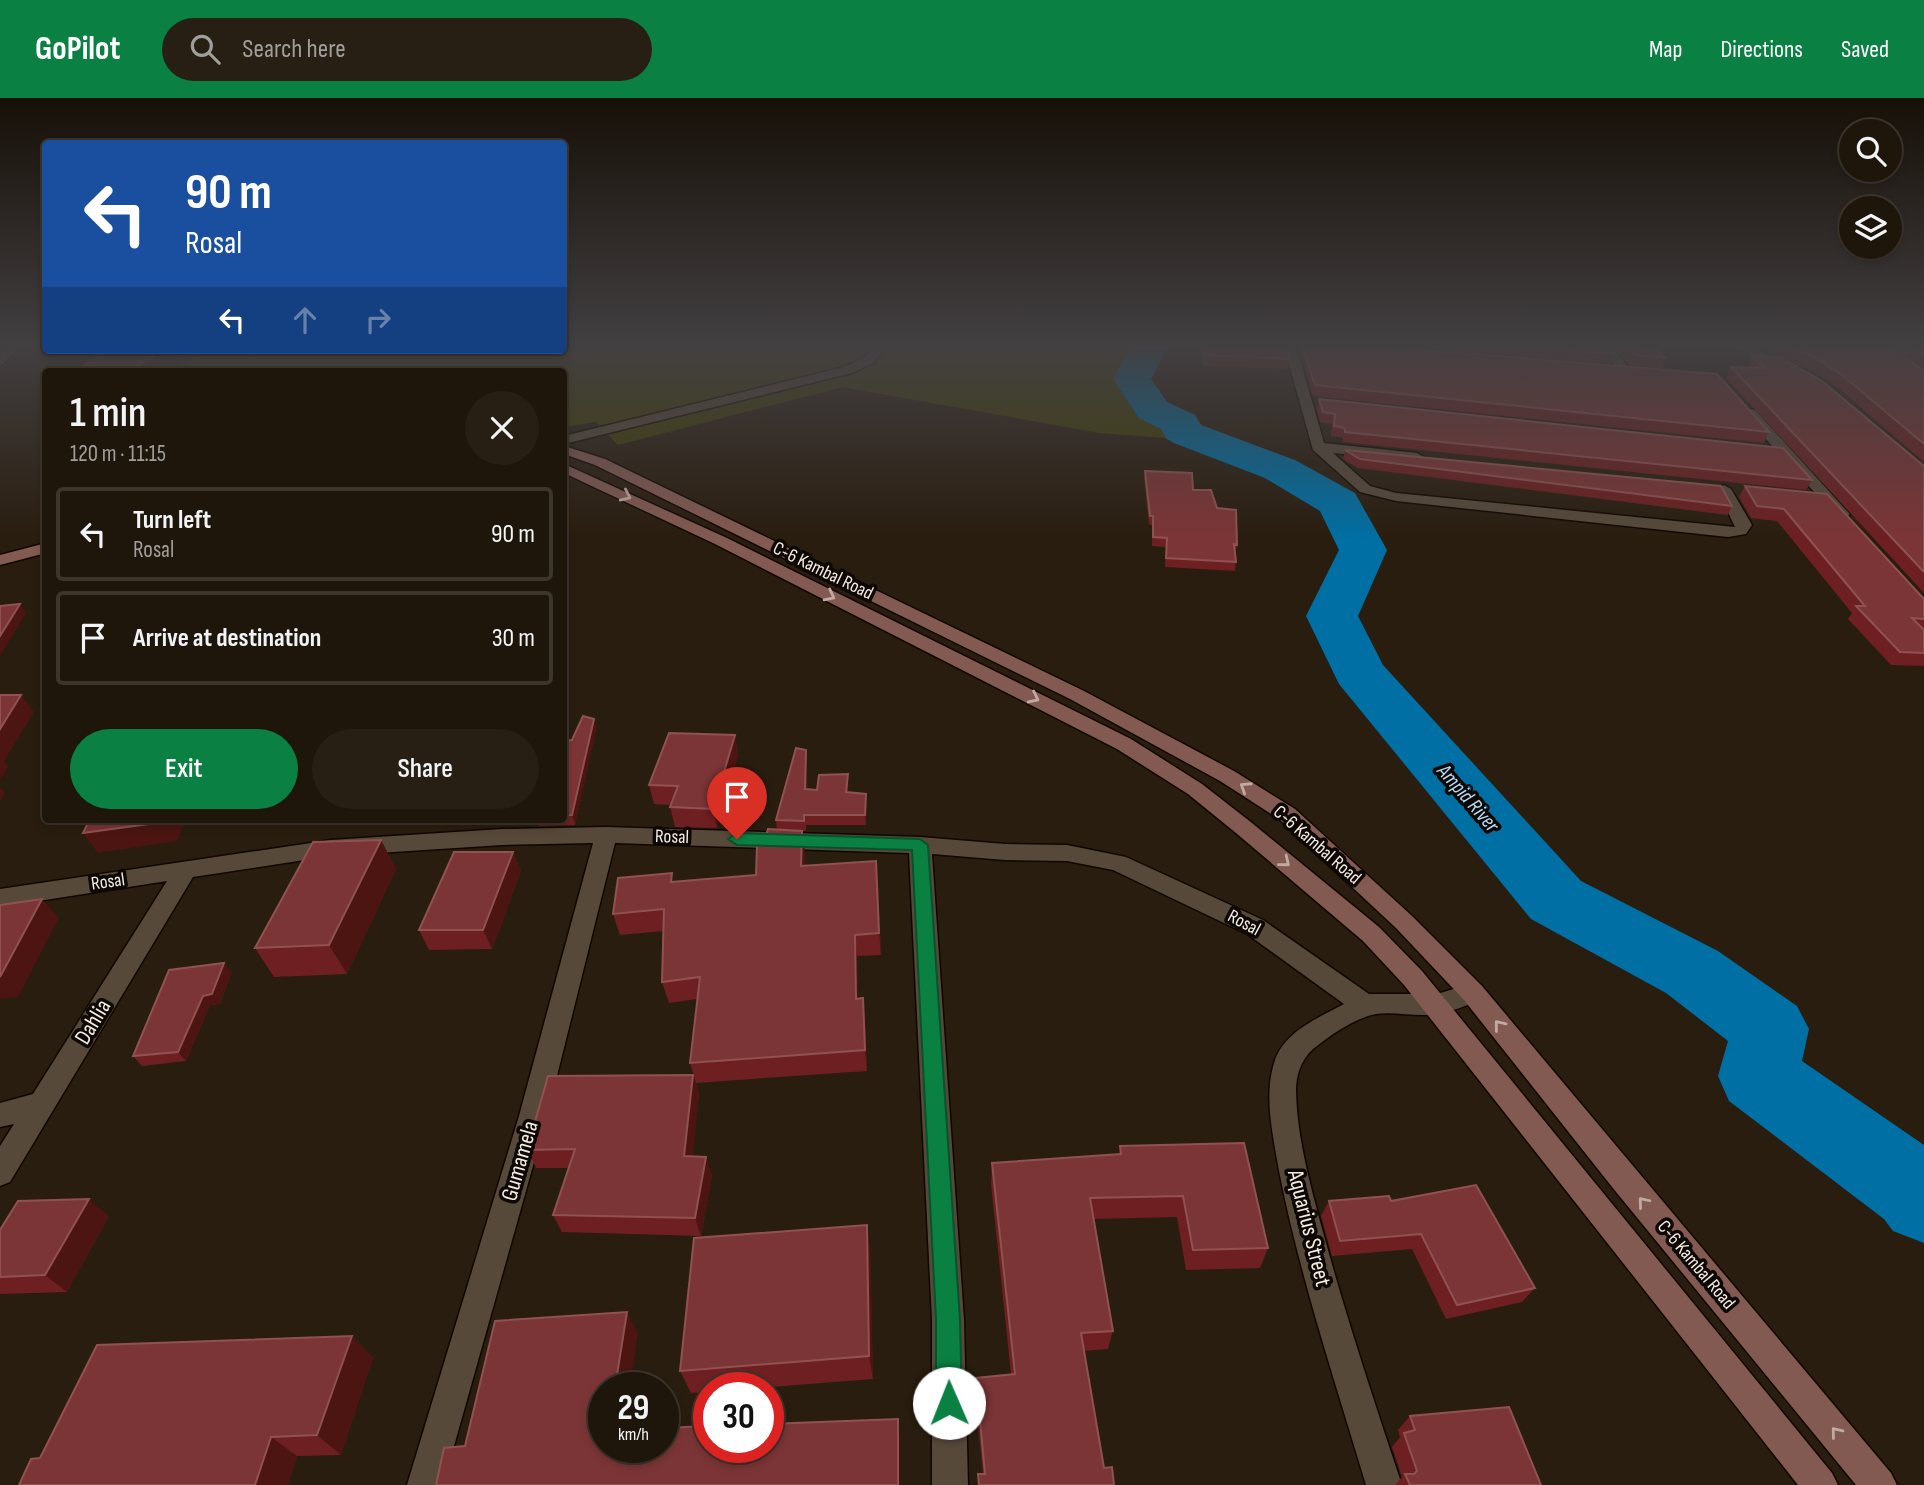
<!DOCTYPE html>
<html lang="en">
<head>
<meta charset="utf-8">
<style>
	body { margin:0; font-family:"Sofia Sans Condensed",sans-serif; background:#271f14; color:#f1f3f6; height:100vh; display:flex; flex-direction:column; font-size:26px; white-space:nowrap }
	* { box-sizing:border-box; margin:0 }
	p { font-size:23px; color:#a19f9d }
	.icon { flex:none; width:38px; height:38px; fill:none; stroke:currentColor; stroke-width:2; stroke-linecap:round; stroke-linejoin:round }
	.map { position:relative; flex:1; overflow:hidden }
	.details { position:absolute; left:42px; top:270px; width:525px; height:455px; display:flex; flex-direction:column; background:#1f160b; border-radius:7px; box-shadow:0 4px 10px #0003,0 0 0 2px #3c352c }
	.details>* { flex:none }
	.hud { position:absolute; left:42px; top:42px; width:525px; height:214px; border-radius:7px; box-shadow:0 4px 10px #0003,0 0 0 2px #3c352c; background:#1a4fa0; color:#fff; overflow:hidden }
	.fabs { position:absolute; left:1839px; top:21px; display:grid; gap:14px }
	.fabs a { display:grid; place-items:center; width:63px; height:63px; border-radius:50%; background:#1f160b; box-shadow:0 4px 10px #0003,0 0 0 2px #3c352c; font-size:35px }
	.speed { position:absolute; left:588px; top:1274px; display:flex; gap:14px; font-size:35px; font-weight:700; text-align:center }
	.speed>* { display:grid; place-content:center; width:91px; height:91px; border-radius:50%; background:#1f160b; box-shadow:0 4px 10px #0003,0 0 0 2px #3c352c; line-height:1 }
	.speed small { font-size:18px; font-weight:400 }
	.speed .limit { border:10px solid #d22; background:#fff; color:#111 }
	.pin { position:absolute; display:grid; place-items:center; width:60px; height:60px; color:#fff; margin:-72px -30px; border-radius:50% 50% 50% 0; rotate:-45deg; box-shadow:0 0 7px #0007 }
	.pin .icon { rotate:45deg }
	.me { position:absolute; width:77px; margin:-38px; rotate:359deg; stroke-linejoin:round; filter:drop-shadow(0 0 5px #0008) }
	.turn { display:flex; align-items:center; gap:24px; height:147px; padding:0 28px; font-size:32px }
	.turn .icon { width:91px; height:91px; stroke-width:2.5 }
	.turn b { display:block; font-size:49px; line-height:60px }
	.lanes { display:flex; align-items:center; height:66px; padding:0 28px; background:#0003; justify-content:center; gap:35px; direction:ltr }
	.lanes .off { opacity:.35 }
	.round { display:grid; place-items:center; flex:none; width:74px; height:74px; border-radius:37px; background:#271f14 }
	.head { display:flex; align-items:center; justify-content:space-between; height:119px; padding:0 28px }
	h1 { font-size:42px; font-weight:600; line-height:52px }
	.button { display:flex; gap:14px; margin-top:auto; padding:14px 28px }
	.button a { flex:1; height:80px; border-radius:42px; background:#0b8043; color:#fff; font-size:28px; font-weight:600; line-height:80px; text-align:center }
	.button a+a { background:#271f14; color:#f1f3f6 }
	ul { padding:0; list-style:none }
	li { display:flex; align-items:center; gap:21px; height:94px; margin:0 14px 10px; padding:0 14px; border:4px solid #3c352c; border-radius:7px }
	li div { flex:1 }
	li b { display:block; font-size:26px }
	li em { font-style:normal }
	header { display:flex; align-items:center; gap:42px; box-sizing:border-box; height:98px; padding:0 35px; background:#0b8043; color:#fff }
	header strong { font-size:33px }
	nav { display:flex; gap:38px; margin-inline-start:auto; font-size:24px }
	.search { width:490px; height:63px; background:#271f14; display:flex; align-items:center; gap:18px; box-sizing:border-box; padding:0 24px; border-radius:38px; color:#a19f9d; font-size:26px }
	.map>svg:first-child { display:block }
</style>
</head>
<body>
<header>
<strong>GoPilot</strong>
<div class="search"><svg class="icon" aria-label="search" viewBox="0 0 24 24"><circle cx="10" cy="10" r="6"/><path d="M15 15l6 6"/></svg>Search here</div>
<nav><a>Map</a><a>Directions</a><a>Saved</a></nav>
</header>
<div class="map">
<svg width="1924" height="1387" viewBox="0 0 1924 1387">
	<rect width="100%" height="100%" fill="#291d0f"/>
	<path fill="#3f3f00" d="M 564,248 L 1150,248 L 1132,281 L 1153,312 L 1181,326 L 1177,341 L 1099,335 L 843,289 L 618,347 L 596,324 L 564,329 L 564,273 L 171,273 L 205,252 L 564,252 Z"/>
	<g fill="none" stroke-linecap="round" stroke-linejoin="round">
		<path fill="#006fa3" fill-rule="evenodd" d="M 1132,248 L 1168,248 L 1151,281 L 1167,304 L 1195,317 L 1201,327 L 1295,362 L 1355,395 L 1387,452 L 1358,518 L 1383,567 L 1581,783 L 1718,853 L 1797,908 L 1809,931 L 1802,963 L 1924,1047 L 1924,1145 L 1893,1133 L 1884,1121 L 1729,1003 L 1718,978 L 1728,943 L 1666,895 L 1531,821 L 1339,586 L 1306,518 L 1339,452 L 1320,413 L 1265,380 L 1174,345 L 1167,341 L 1161,331 L 1139,320 L 1113,281 Z"/>
		<defs>
			<path id="minor" d="M 874,248 L 887,248 L 873,265 L 852,275 L 564,346 L 564,338 L 844,269 L 865,259 Z
				M 1284,248 L 1296,248 L 1324,345 L 1417,355 L 1424,359 L 1417,363 L 1333,355 L 1370,388 L 1396,395 L 1735,429 L 1717,391 L 1724,387 L 1731,391 L 1752,427 L 1746,436 L 1728,439 L 1396,403 L 1360,394 L 1313,352 Z
				M 1600,248 L 1612,248 L 1630,272 L 1628,275 L 1620,275 Z
				M 1856,248 L 1924,248 L 1924,255 L 1862,252 Z
				M 1750,311 L 1755,312 L 1847,413 L 1850,416 L 1847,419 L 1837,419 L 1745,318 L 1743,315 Z
				M 606,729 L 920,739 L 1005,746 L 1067,747 L 1126,759 L 1263,822 L 1369,896 L 1437,896 L 1473,885 L 1482,888 L 1486,895 L 1482,902 C 1467,907 1451,914 1436,916 C 1415,920 1388,911 1368,918 C 1349,924 1328,939 1313,951 C 1301,962 1296,977 1296,993 C 1297,1041 1311,1089 1323,1134 C 1346,1219 1374,1303 1402,1387 L 1366,1387 C 1335,1283 1300,1179 1279,1073 C 1273,1037 1263,997 1275,962 C 1285,933 1320,919 1344,906 L 1247,836 L 1113,772 L 1067,763 L 1005,762 L 932,756 L 964,1222 L 968,1387 L 932,1387 L 932,1222 L 909,755 L 615,745 L 547,1018 L 443,1387 L 407,1387 L 519,1018 L 593,745 L 502,747 L 331,758 L 193,779 L 10,1084 L 0,1088 L 0,1048 L 14,1026 L 0,1029 L 0,1005 L 33,996 L 167,783 L 0,809 L 0,791 L 331,742 L 502,731 Z"/>
			<path id="tertiary" d="M 10,248 L 23,248 L 0,268 L 0,257 Z
				M 1731,248 L 1748,248 L 1794,268 L 1784,271 Z"/>
			<path id="secondary" d="M 564,348 L 605,361 L 1084,593 L 1234,673 L 1295,711 L 1412,818 L 1482,888 L 1891,1375 L 1897,1387 L 1856,1387 L 1612,1089 L 1464,902 L 1396,830 L 1279,721 L 1220,683 L 1070,601 L 595,367 L 564,356 Z
				M 564,366 L 727,440 L 1131,641 L 1202,686 L 1252,725 L 1379,829 L 1422,873 L 1832,1375 L 1838,1387 L 1798,1387 L 1404,887 L 1363,843 L 1236,735 L 1188,696 L 1117,651 L 715,446 L 564,375 Z
				M 46,445 L 46,455 L 0,467 L 0,457 Z"/>
		</defs>
		<use href="#minor" stroke="#110700" stroke-width="3"/>
		<use href="#tertiary" stroke="#110700" stroke-width="3"/>
		<use href="#secondary" stroke="#110700" stroke-width="3"/>
		<use href="#minor" fill="#56493a" fill-rule="evenodd"/>
		<use href="#tertiary" fill="#56493a" fill-rule="evenodd"/>
		<use href="#secondary" fill="#825a52" fill-rule="evenodd"/>
	</g>
	<path fill="#6d1f21" d="M 1198,248 L 1287,248 L 1290,261 L 1288,271 L 1204,268 Z
		M 1297,248 L 1376,248 L 1769,334 L 1764,345 L 1313,298 Z
		M 1406,248 L 1609,248 L 1614,256 L 1610,266 Z
		M 1614,248 L 1653,248 L 1666,260 L 1662,270 L 1630,267 Z
		M 1766,248 L 1888,248 L 1924,273 L 1924,364 L 1837,289 L 1811,272 L 1770,253 Z
		M 1906,248 L 1924,248 L 1924,273 L 1902,256 Z
		M 1752,258 L 1924,368 L 1924,495 L 1726,280 L 1731,269 L 1748,270 L 1747,269 Z
		M 1319,301 L 1812,382 L 1806,392 L 1343,344 L 1343,340 L 1331,338 L 1332,326 L 1320,324 L 1317,311 Z
		M 1345,352 L 1732,408 L 1728,417 L 1358,370 L 1343,361 Z
		M 1145,373 L 1193,392 L 1217,410 L 1237,447 L 1235,455 L 1236,464 L 1235,473 L 1165,469 L 1166,449 L 1152,448 L 1152,427 L 1149,426 L 1144,381 Z
		M 1745,388 L 1827,396 L 1924,501 L 1924,568 L 1891,567 L 1848,521 L 1852,515 L 1777,423 L 1751,420 L 1739,399 Z
		M 594,621 L 596,631 L 575,727 L 539,728 L 537,721 L 564,721 L 564,643 L 572,642 Z
		M 735,637 L 738,657 L 717,730 L 675,729 L 670,709 L 671,707 L 654,706 L 649,687 Z
		M 807,661 L 807,691 L 817,692 L 848,676 L 848,694 L 866,696 L 866,727 L 806,727 L 806,733 L 802,733 L 805,754 L 805,767 L 878,785 L 881,857 L 857,858 L 858,901 L 865,922 L 867,973 L 696,985 L 690,965 L 697,901 L 669,905 L 662,884 L 663,833 L 620,837 L 613,816 L 675,784 L 756,777 L 763,747 L 777,732 L 776,722 Z
		M 381,742 L 396,771 L 347,876 L 274,879 L 255,850 Z
		M 513,754 L 521,773 L 492,851 L 429,852 L 419,832 Z
		M 232,874 L 220,906 L 210,907 L 186,963 L 142,968 L 133,958 Z
		M 693,977 L 699,996 L 692,1058 L 712,1077 L 701,1138 L 562,1134 L 553,1117 L 569,1070 L 536,1070 L 527,1052 Z
		M 1120,1048 L 1268,1150 L 1260,1170 L 1186,1172 L 1177,1119 L 1094,1121 L 1113,1233 L 1108,1251 L 1084,1253 L 1104,1370 L 983,1376 L 975,1297 L 976,1280 L 1011,1276 L 991,1086 L 992,1065 L 1119,1056 Z
		M 1329,1103 L 1391,1103 L 1535,1190 L 1522,1204 L 1446,1221 L 1412,1151 L 1332,1158 L 1321,1118 Z
		M 109,1118 L 67,1194 L 0,1196 L 0,1132 Z
		M 870,1152 L 873,1281 L 760,1290 L 709,1290 L 709,1294 L 691,1295 L 680,1273 Z
		M 352,1238 L 373,1260 L 341,1357 L 297,1358 L 288,1387 L 19,1387 L 40,1360 Z
		M 1410,1318 L 1541,1387 L 1395,1387 L 1402,1379 L 1392,1349 L 1400,1339 L 1398,1332 Z"/>
	<path fill="#4c1511" d="M 163,252 L 189,252 L 191,254 L 162,273 L 130,273 Z
		M 20,506 L 26,515 L 0,558 L 0,538 Z
		M 21,597 L 34,614 L 4,663 L 8,669 L 0,682 L 0,631 Z
		M 594,621 L 596,631 L 575,727 L 572,717 Z
		M 735,637 L 738,657 L 717,730 L 713,711 Z
		M 806,652 L 807,661 L 806,701 L 805,691 Z
		M 0,689 L 5,695 L 0,704 Z
		M 866,696 L 867,705 L 866,727 L 865,717 Z
		M 164,721 L 186,721 L 177,743 L 98,755 L 83,735 Z
		M 802,733 L 805,754 L 804,789 L 801,768 Z
		M 381,742 L 396,771 L 347,876 L 329,847 Z
		M 513,754 L 521,773 L 492,851 L 483,832 Z
		M 876,763 L 878,785 L 881,857 L 879,835 Z
		M 42,801 L 59,820 L 18,899 L 0,901 L 0,879 Z
		M 855,837 L 857,858 L 859,922 L 856,901 Z
		M 224,865 L 232,874 L 220,906 L 210,907 L 186,963 L 178,954 L 203,898 Z
		M 863,900 L 865,922 L 867,973 L 865,952 Z
		M 693,977 L 699,996 L 691,1076 L 684,1058 Z
		M 706,1059 L 712,1077 L 701,1138 L 695,1120 Z
		M 89,1101 L 109,1118 L 67,1194 L 45,1177 Z
		M 867,1127 L 870,1152 L 873,1281 L 869,1258 Z
		M 627,1214 L 638,1236 L 630,1290 L 615,1290 Z
		M 352,1238 L 373,1260 L 341,1357 L 317,1337 Z
		M 898,1321 L 900,1341 L 900,1387 L 898,1387 Z
		M 271,1339 L 297,1358 L 288,1387 L 255,1387 Z"/>
	<path fill="#7c3536" stroke="#8f5251" stroke-width="2" d="M 1202,248 L 1287,248 L 1290,261 L 1205,257 Z
		M 1302,248 L 1376,248 L 1717,276 L 1769,334 L 1315,287 Z
		M 1527,248 L 1609,248 L 1614,256 Z
		M 1627,248 L 1653,248 L 1666,260 L 1635,257 Z
		M 1788,248 L 1888,248 L 1924,273 L 1924,346 L 1843,278 L 1817,261 Z
		M 1911,248 L 1924,248 L 1924,258 Z
		M 110,252 L 163,252 L 130,273 L 74,273 Z
		M 1752,258 L 1780,259 L 1822,283 L 1924,368 L 1924,474 L 1731,269 L 1765,270 Z
		M 1319,301 L 1783,350 L 1812,382 L 1345,334 L 1345,330 L 1334,328 L 1335,316 L 1323,314 Z
		M 1345,352 L 1721,388 L 1732,408 L 1360,361 Z
		M 1145,373 L 1192,375 L 1193,392 L 1211,392 L 1217,410 L 1236,412 L 1237,447 L 1234,446 L 1236,464 L 1166,460 L 1167,440 L 1153,439 L 1153,418 L 1150,418 Z
		M 1745,388 L 1827,396 L 1924,501 L 1924,521 L 1912,520 L 1924,532 L 1924,555 L 1900,554 L 1856,508 L 1865,508 L 1784,411 L 1757,408 Z
		M 20,506 L 0,538 L 0,508 Z
		M 0,597 L 21,597 L 0,631 Z
		M 583,618 L 594,621 L 572,717 L 564,717 L 564,643 L 572,642 Z
		M 669,635 L 735,637 L 713,711 L 670,709 L 678,688 L 649,687 Z
		M 796,650 L 806,652 L 805,691 L 817,692 L 819,677 L 848,676 L 846,694 L 866,696 L 865,717 L 804,717 L 804,723 L 776,722 Z
		M 90,721 L 164,721 L 163,724 L 83,735 Z
		M 768,731 L 802,733 L 801,768 L 876,763 L 879,835 L 855,837 L 856,901 L 863,900 L 865,952 L 690,965 L 700,879 L 662,884 L 664,811 L 613,816 L 618,780 L 672,775 L 671,784 L 756,777 L 757,748 L 763,747 Z
		M 381,742 L 329,847 L 255,850 L 313,744 Z
		M 454,754 L 513,754 L 483,832 L 419,832 Z
		M 42,801 L 0,879 L 0,807 Z
		M 224,865 L 212,896 L 203,898 L 178,954 L 133,958 L 169,872 Z
		M 693,977 L 684,1058 L 706,1059 L 695,1120 L 553,1117 L 575,1051 L 527,1052 L 548,978 Z
		M 1244,1045 L 1268,1150 L 1193,1152 L 1183,1098 L 1090,1100 L 1113,1233 L 1081,1235 L 1104,1370 L 1112,1369 L 1114,1387 L 979,1387 L 978,1376 L 985,1376 L 976,1280 L 1015,1276 L 992,1065 L 1121,1056 L 1120,1048 Z
		M 1476,1087 L 1535,1190 L 1457,1207 L 1421,1136 L 1340,1143 L 1329,1103 L 1389,1098 L 1391,1103 Z
		M 89,1101 L 45,1177 L 0,1179 L 0,1132 L 18,1103 Z
		M 867,1127 L 869,1258 L 680,1273 L 694,1140 Z
		M 627,1214 L 615,1290 L 604,1290 L 604,1349 L 663,1349 L 663,1330 L 709,1328 L 709,1349 L 768,1349 L 768,1326 L 898,1321 L 898,1387 L 436,1387 L 444,1350 L 465,1348 L 495,1223 Z
		M 352,1238 L 317,1337 L 271,1339 L 255,1387 L 19,1387 L 31,1361 L 40,1360 L 97,1247 Z
		M 1509,1309 L 1541,1387 L 1410,1387 L 1405,1376 L 1414,1376 L 1417,1373 L 1404,1335 L 1415,1332 L 1410,1318 Z"/>
	<defs><path id="oneway-chevron" d="M-2-3.5L2.5 0L-2 3.5" fill="none" stroke-width="1.6" stroke-linecap="round" stroke-linejoin="round" transform="scale(1.75)"/></defs>
	<g stroke="#c1aaa2">
		<use href="#oneway-chevron" transform="translate(626 398) rotate(25)"/>
		<use href="#oneway-chevron" transform="translate(830 498) rotate(27)"/>
		<use href="#oneway-chevron" transform="translate(1034 600) rotate(26)"/>
		<use href="#oneway-chevron" transform="translate(1245 689) rotate(-147)"/>
		<use href="#oneway-chevron" transform="translate(1285 764) rotate(39)"/>
		<use href="#oneway-chevron" transform="translate(1499 927) rotate(-129)"/>
		<use href="#oneway-chevron" transform="translate(1643 1104) rotate(-130)"/>
		<use href="#oneway-chevron" transform="translate(1836 1334) rotate(-129)"/>
	</g>
	<linearGradient id="sky" x2="0" y2="1"><stop stop-color="#171008"/><stop offset="0.56" stop-color="#434042"/><stop offset="1" stop-color="#434042" stop-opacity="0"/></linearGradient>
	<rect width="1924" height="442" fill="url(#sky)"/>
	<path fill="#0b8043" stroke="#07532c" stroke-width="2" d="M 737,735 L 920,741 L 928,747 L 960,1222 L 962,1305 L 958,1314 L 949,1317 L 940,1314 L 936,1305 L 936,1222 L 912,752 L 737,747 L 728,741 Z"/>
	<g text-anchor="middle" dominant-baseline="central" stroke-width="7" stroke-linejoin="round" paint-order="stroke">
		<g font-size="19" fill="#f5ece3" stroke="#0d0804">
			<text transform="translate(823 473) rotate(26)">C-6 Kambal Road</text>
			<text transform="translate(672 739) rotate(2)">Rosal</text>
			<text transform="translate(1317 747) rotate(41)">C-6 Kambal Road</text>
			<text transform="translate(108 784) rotate(-8)">Rosal</text>
			<text transform="translate(1244 825) rotate(28)">Rosal</text>
			<text transform="translate(1696 1167) rotate(50)">C-6 Kambal Road</text>
		</g>
		<g font-size="21" font-style="italic" fill="#b4ddfa" stroke="#0d0804">
			<text transform="translate(1468 700) rotate(49)">Ampid River</text>
		</g>
		<g font-size="23" fill="#f5ece3" stroke="#0d0804">
			<text transform="translate(93 924) rotate(-59)">Dahlia</text>
			<text transform="translate(520 1063) rotate(-74)">Gumamela</text>
			<text transform="translate(1309 1130) rotate(76)">Aquarius Street</text>
		</g>
	</g>
</svg>
<div class="fabs">
<a><svg class="icon" aria-label="search" viewBox="0 0 24 24"><circle cx="10" cy="10" r="6"/><path d="M15 15l6 6"/></svg></a>
<a><svg class="icon" aria-label="layers" viewBox="0 0 24 24"><path d="M12 4l9 5-9 5-9-5zM3 14l9 5 9-5"/></svg></a>
</div>
<div class="speed"><div>29<small>km/h</small></div><div class="limit">30</div></div>
<div class="pin" style="left:737px;top:741px;background:#d93025"><svg class="icon" aria-label="arrive" viewBox="0 0 24 24"><path d="M6 21V4h12l-3 4 3 4H6"/></svg></div>
<svg class="me" style="left:949px;top:1305px" viewBox="-20 -20 40 40"><circle r="19" fill="#fff"/><path d="M0-13L10 11 0 6-10 11z" fill="#0b8043"/></svg>
<div class="hud">
<div class="turn"><svg class="icon" aria-label="left" viewBox="0 0 24 24"><path d="M17 20v-9H6M10 6l-5 5 5 5"/></svg><div><b>90 m</b>Rosal</div></div>
<div class="lanes"><svg class="icon" aria-label="left" viewBox="0 0 24 24"><path d="M17 20v-9H6M10 6l-5 5 5 5"/></svg><svg class="icon off" aria-label="ahead" viewBox="0 0 24 24"><path d="M12 20V5M6 11l6-6 6 6"/></svg><svg class="icon off" aria-label="right" viewBox="0 0 24 24"><path d="M7 20v-9h11M14 6l5 5-5 5"/></svg></div>
</div>
<section class="details">
<div class="head"><div><h1>1 min</h1><p>120 m · 11:15</p></div><a class="round"><svg class="icon" aria-label="close" viewBox="0 0 24 24"><path d="M6 6l12 12M18 6L6 18"/></svg></a></div>
<ul>
<li><svg class="icon" aria-label="left" viewBox="0 0 24 24"><path d="M17 20v-9H6M10 6l-5 5 5 5"/></svg><div><b>Turn left</b><p>Rosal</p></div><em>90 m</em></li>
<li><svg class="icon" aria-label="arrive" viewBox="0 0 24 24"><path d="M6 21V4h12l-3 4 3 4H6"/></svg><div><b>Arrive at destination</b></div><em>30 m</em></li>
</ul>
<div class="button"><a>Exit</a><a>Share</a></div>
</section>
</div>
</body>
</html>
